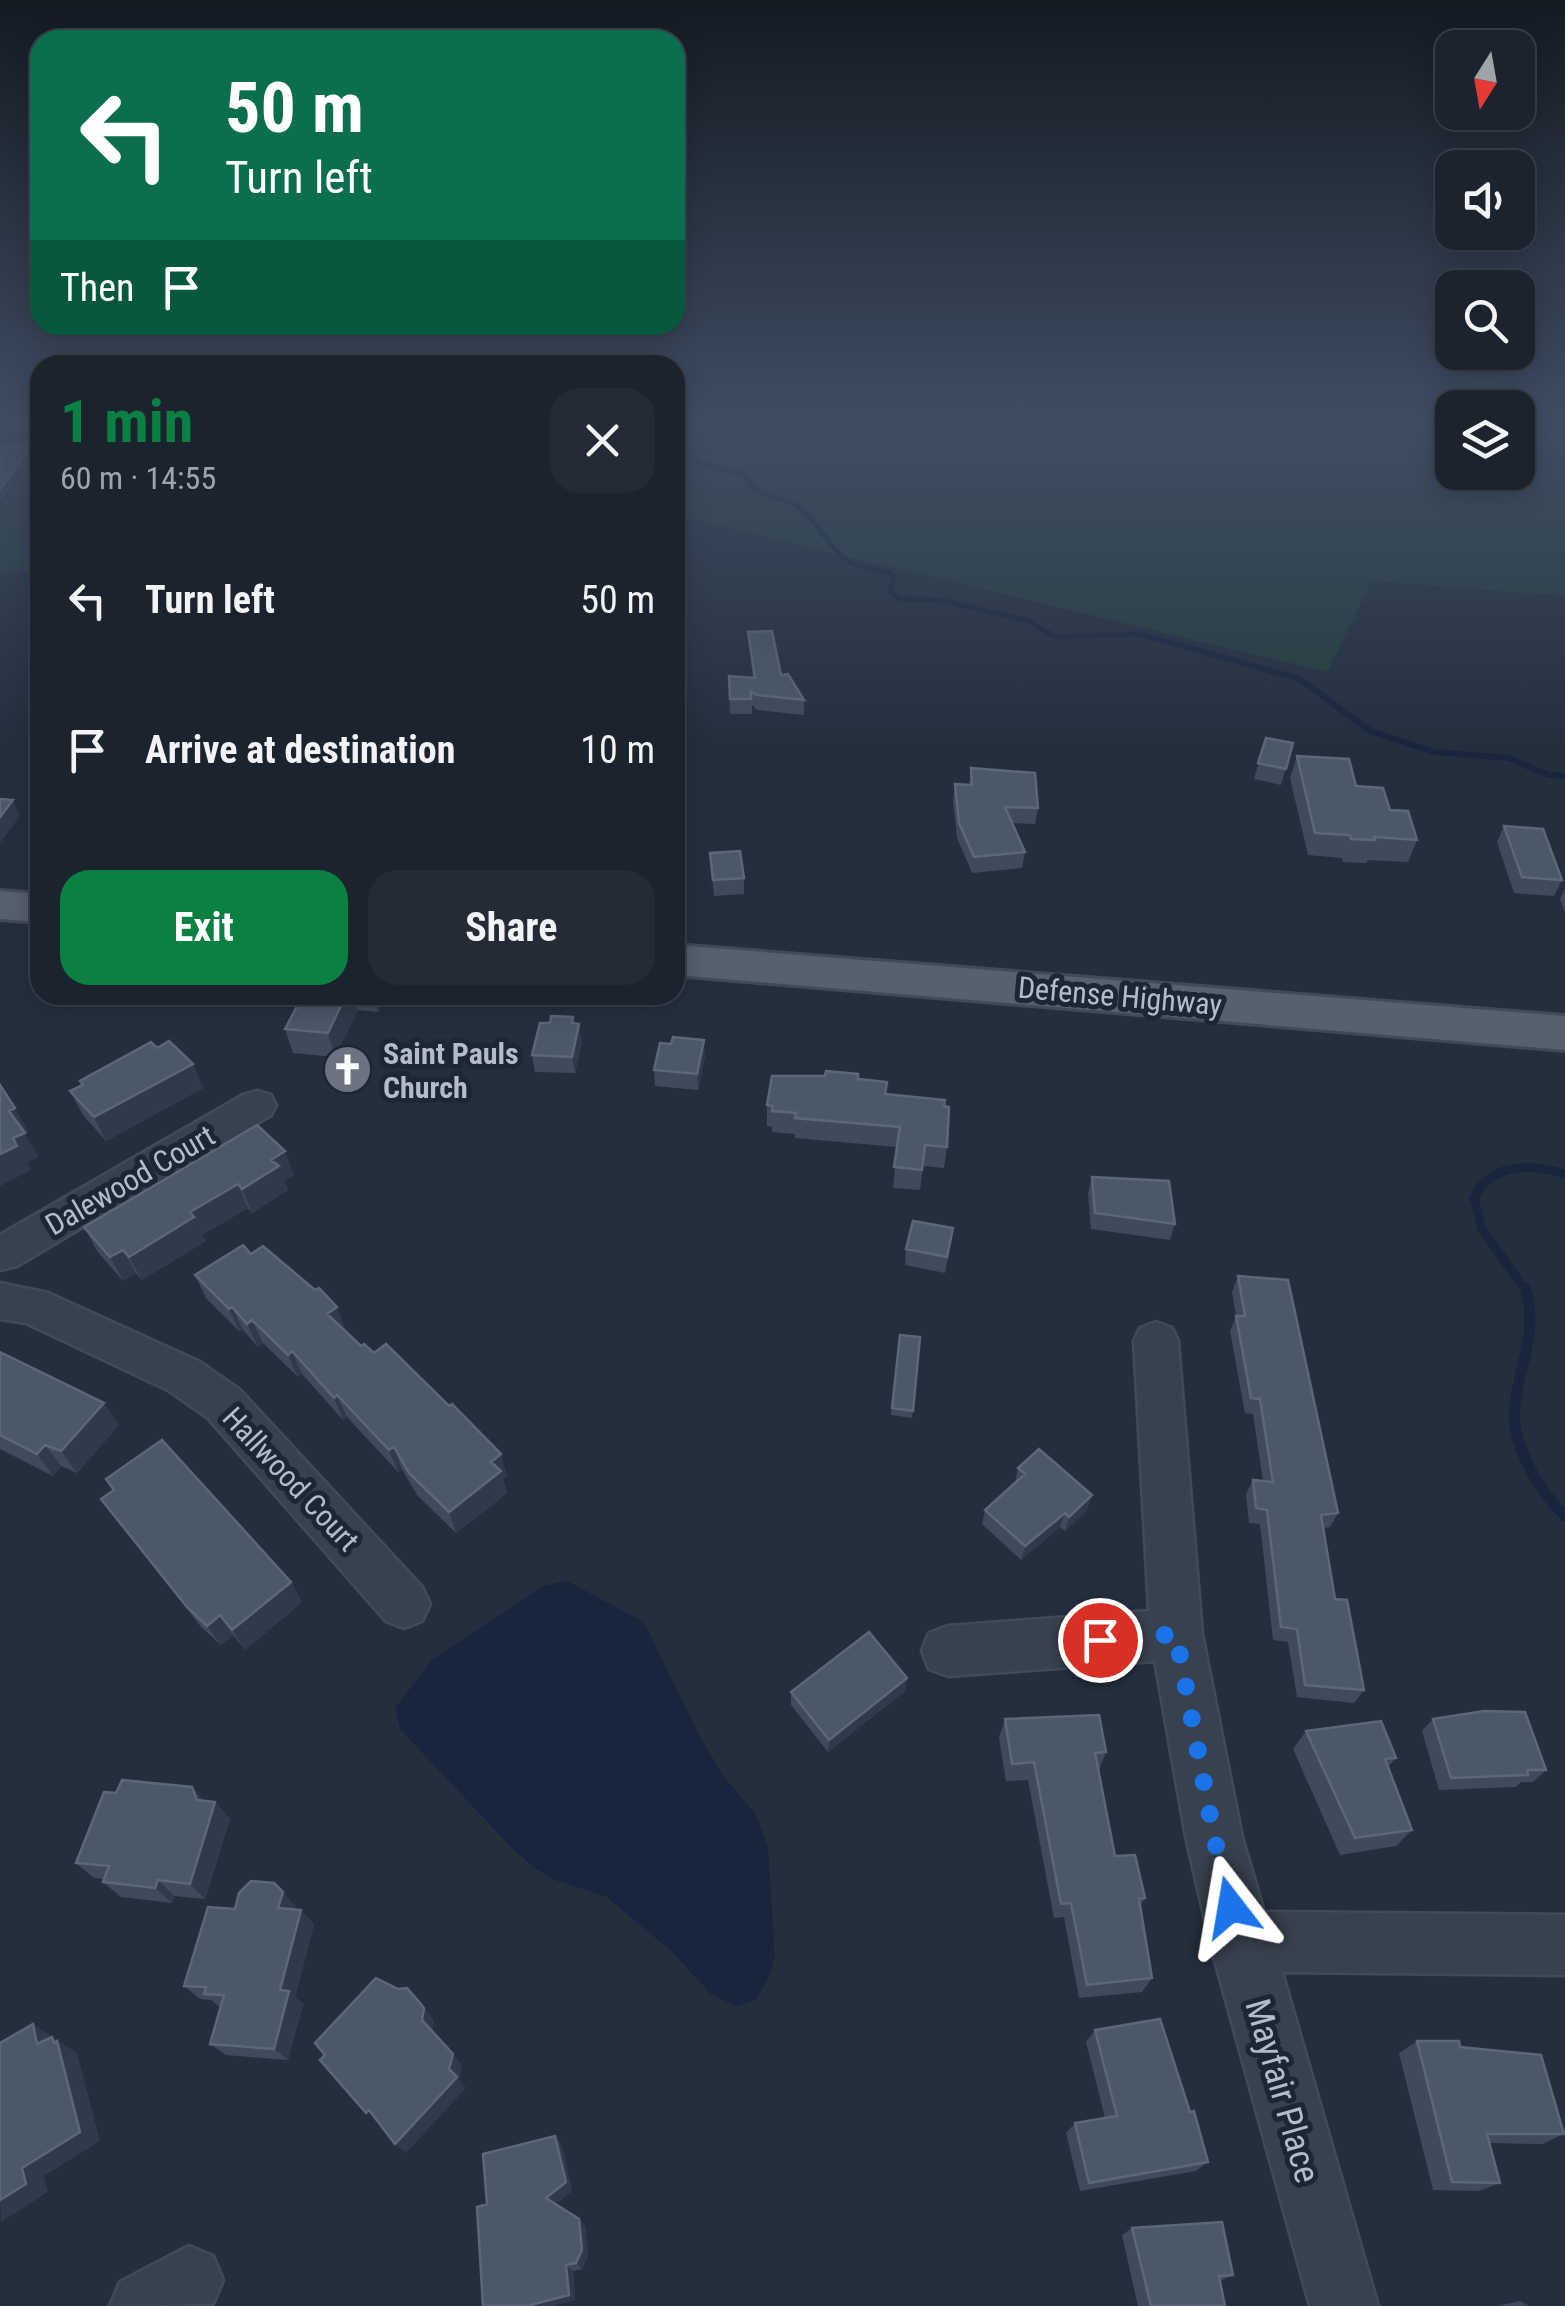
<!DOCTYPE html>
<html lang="en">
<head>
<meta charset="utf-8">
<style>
	body { margin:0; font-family:"Roboto Condensed",sans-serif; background:#242b36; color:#f1f3f6; height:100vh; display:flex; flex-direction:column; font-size:38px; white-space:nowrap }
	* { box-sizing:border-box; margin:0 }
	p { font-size:32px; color:#a0a4aa }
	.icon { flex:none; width:55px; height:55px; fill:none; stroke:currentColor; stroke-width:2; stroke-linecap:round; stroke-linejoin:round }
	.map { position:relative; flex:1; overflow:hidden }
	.panel { position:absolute; left:30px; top:355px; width:655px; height:650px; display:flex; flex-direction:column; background:#1b232e; border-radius:30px; box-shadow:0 5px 25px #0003,0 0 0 2px #39404a }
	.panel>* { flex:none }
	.banner { position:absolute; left:30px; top:30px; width:655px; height:305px; border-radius:30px; box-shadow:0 5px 25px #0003,0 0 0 2px #39404a; background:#0b6e4f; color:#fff; overflow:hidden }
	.needle { width:65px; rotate:191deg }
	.controls { position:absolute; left:1435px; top:30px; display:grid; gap:20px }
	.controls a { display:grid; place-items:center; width:100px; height:100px; border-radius:20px; background:#1b232e; box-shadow:0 5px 25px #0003,0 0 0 2px #39404a; font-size:50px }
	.pin { position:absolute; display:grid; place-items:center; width:85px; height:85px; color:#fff; margin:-42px; border:5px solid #fff; border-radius:50%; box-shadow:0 2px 10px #0007 }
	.me { position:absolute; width:110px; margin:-55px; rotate:346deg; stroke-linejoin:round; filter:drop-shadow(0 0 8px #0008) }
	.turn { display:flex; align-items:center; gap:35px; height:210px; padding:0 30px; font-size:45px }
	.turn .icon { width:130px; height:130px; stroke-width:2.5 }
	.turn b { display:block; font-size:70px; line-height:85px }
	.then { display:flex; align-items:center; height:95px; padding:0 30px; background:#0003; gap:20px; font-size:38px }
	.round { display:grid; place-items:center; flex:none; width:105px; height:105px; border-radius:30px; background:#242b36 }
	.headline { display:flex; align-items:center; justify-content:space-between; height:170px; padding:0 30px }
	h1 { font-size:60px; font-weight:700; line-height:75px; color:#0b8043 }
	.action { display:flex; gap:20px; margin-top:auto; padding:20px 30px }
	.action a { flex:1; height:115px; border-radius:30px; background:#0b8043; color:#fff; font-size:40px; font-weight:700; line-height:115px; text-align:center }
	.action a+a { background:#242b36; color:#f1f3f6 }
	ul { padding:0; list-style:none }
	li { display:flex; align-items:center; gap:30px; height:150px; padding:0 30px }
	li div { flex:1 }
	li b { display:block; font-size:38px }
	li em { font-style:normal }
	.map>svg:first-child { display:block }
</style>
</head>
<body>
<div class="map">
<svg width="1565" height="2306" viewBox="0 0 1565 2306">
	<rect width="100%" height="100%" fill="#242f3e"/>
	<path fill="#263c3f" d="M 675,420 L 1452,420 L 1452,472 L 1518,472 L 1518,420 L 1565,420 L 1565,596 L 1372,581 L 1327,672 L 688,518 L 675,519 Z
		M 40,441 L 40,571 L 0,574 L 0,509 Z"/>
	<path fill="#17263c" d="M 567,1581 L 644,1622 L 699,1735 L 724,1777 L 756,1815 L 768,1848 L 775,1956 L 768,1980 L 754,2001 L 736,2006 L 711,1994 L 671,1951 L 607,1897 L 555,1880 L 536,1869 L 512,1848 L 400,1729 L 395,1708 L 433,1659 L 543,1586 Z"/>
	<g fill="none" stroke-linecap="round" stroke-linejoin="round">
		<path stroke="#17263c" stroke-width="5" d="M 675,456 L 742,474 C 763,505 778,491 802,510 C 821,525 830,552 852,563 C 863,568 878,570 891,573 L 894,577 L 890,591 L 899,599 L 940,600 L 1028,621 L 1056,637 L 1139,634 L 1189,648"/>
		<path stroke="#17263c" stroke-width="6" d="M 1180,645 L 1300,679 L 1370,731 L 1434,752 L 1508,758 L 1549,775 L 1565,776"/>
		<path stroke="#17263c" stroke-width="9" d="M 1526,1291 L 1482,1229 L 1474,1198 C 1490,1163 1532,1163 1565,1174"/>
		<path stroke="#17263c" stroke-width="11" d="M 1525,1288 C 1539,1331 1520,1362 1515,1404 C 1510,1444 1538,1489 1565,1516"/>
		<defs>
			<path id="minor" d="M 257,1091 L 271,1095 L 276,1105 L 271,1115 L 17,1266 L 0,1270 L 0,1235 L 243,1095 Z
				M 0,1283 L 48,1293 L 200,1362 L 240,1390 L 422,1587 L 430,1604 L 422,1621 L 404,1628 L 386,1621 L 208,1418 L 168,1390 L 26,1323 L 0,1319 Z
				M 1156,1322 L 1172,1328 L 1178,1341 L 1202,1634 L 1242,1837 L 1264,1912 L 1565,1915 L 1565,1975 L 1282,1972 L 1378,2306 L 1310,2306 L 1210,1942 L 1186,1837 L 1155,1661 L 948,1676 L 929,1669 L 922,1651 L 929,1633 L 948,1626 L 1149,1611 L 1134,1341 L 1140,1328 Z
				M 189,2246 L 213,2256 L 223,2280 L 213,2304 L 110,2306 L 120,2282 Z"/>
			<path id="major" d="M 0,891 L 40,894 L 40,922 L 0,919 Z
				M 675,945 L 1565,1016 L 1565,1050 L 675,975 Z"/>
		</defs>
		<use href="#minor" stroke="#414a57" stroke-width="5"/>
		<use href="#major" stroke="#414a57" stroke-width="6"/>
		<use href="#minor" fill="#38414e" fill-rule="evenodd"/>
		<use href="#major" fill="#56606e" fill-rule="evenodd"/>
	</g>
	<path fill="#3f4b5c" d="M 748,632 L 781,675 L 804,700 L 804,715 L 757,710 L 752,705 L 752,714 L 730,714 L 729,676 L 753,678 Z
		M 1266,738 L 1293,743 L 1281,785 L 1254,779 Z
		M 1297,756 L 1356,786 L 1390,810 L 1417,840 L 1408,862 L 1368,860 L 1366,863 L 1343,862 L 1342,858 L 1308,855 L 1290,778 Z
		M 971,768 L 1038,808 L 1035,824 L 1012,823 L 1025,852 L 1022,868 L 972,873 L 957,838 L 953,800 L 955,784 L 969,785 Z
		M 1504,826 L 1562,880 L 1554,896 L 1514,893 L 1497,842 Z
		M 710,853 L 744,878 L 744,894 L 714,896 Z
		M 1565,889 L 1565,912 L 1560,899 Z
		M 293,995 L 386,995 L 378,1012 L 358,1010 L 335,1057 L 293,1053 L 285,1029 L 298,1004 Z
		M 574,1023 L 582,1040 L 575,1073 L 535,1072 L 532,1055 Z
		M 157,1048 L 193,1064 L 203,1088 L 106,1141 L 83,1115 L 70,1091 L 82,1085 L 80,1081 Z
		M 705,1056 L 698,1090 L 655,1086 L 654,1070 Z
		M 858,1079 L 886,1094 L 944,1106 L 947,1147 L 944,1168 L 923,1166 L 920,1190 L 893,1188 L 897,1147 L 795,1138 L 795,1134 L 772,1132 L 772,1127 L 767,1126 L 767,1105 Z
		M 257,1125 L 294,1175 L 284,1181 L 288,1190 L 252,1213 L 248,1208 L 202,1235 L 206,1241 L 142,1280 L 136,1273 L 123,1281 L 97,1251 L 84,1227 Z
		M 1092,1177 L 1175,1224 L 1170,1240 L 1091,1229 L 1088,1193 Z
		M 953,1228 L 945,1273 L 905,1265 L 906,1249 Z
		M 251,1254 L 346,1330 L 345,1331 L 361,1346 L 507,1476 L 503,1479 L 507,1493 L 456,1533 L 417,1495 L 402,1469 L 398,1472 L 347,1417 L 343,1420 L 302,1374 L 298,1377 L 263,1343 L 258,1347 L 243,1330 L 240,1332 L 206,1298 L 195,1275 Z
		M 1238,1276 L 1338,1513 L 1330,1527 L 1323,1528 L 1335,1599 L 1364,1690 L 1354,1703 L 1297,1697 L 1288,1642 L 1273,1640 L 1260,1524 L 1249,1523 L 1246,1494 L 1253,1480 L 1263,1481 L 1253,1414 L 1245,1413 L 1230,1331 L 1236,1316 L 1232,1292 Z
		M 900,1335 L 920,1337 L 912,1418 L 891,1415 Z
		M 0,1352 L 119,1425 L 77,1473 L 61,1466 L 53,1476 L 0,1449 Z
		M 1018,1468 L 1087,1510 L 1065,1531 L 1060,1527 L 1021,1560 L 982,1524 L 985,1510 L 1015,1482 Z
		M 106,1479 L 291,1582 L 302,1602 L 245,1650 L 233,1635 L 221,1645 L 201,1627 L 101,1499 L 114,1490 Z
		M 907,1678 L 905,1691 L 828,1752 L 791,1705 L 791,1692 Z
		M 1005,1719 L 1106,1752 L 1099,1770 L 1115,1856 L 1145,1898 L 1140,1906 L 1152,1978 L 1142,1992 L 1079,1998 L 1064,1917 L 1054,1918 L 1028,1780 L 1006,1781 L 999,1738 Z
		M 1433,1719 L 1546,1770 L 1533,1782 L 1521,1782 L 1516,1787 L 1439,1790 L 1422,1731 Z
		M 1306,1731 L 1396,1758 L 1388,1767 L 1412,1830 L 1396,1846 L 1340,1855 L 1293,1749 Z
		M 192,1787 L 204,1801 L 215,1802 L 230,1819 L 205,1899 L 174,1896 L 172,1903 L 121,1897 L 103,1882 L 104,1879 L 94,1878 L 76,1863 L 116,1793 Z
		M 296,1907 L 295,1909 L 314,1924 L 295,1997 L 303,2004 L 288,2060 L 226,2055 L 210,2044 L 220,2007 L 211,2000 L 200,1999 L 184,1986 L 235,1909 Z
		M 1095,2030 L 1208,2162 L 1196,2171 L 1080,2191 L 1066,2133 L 1075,2123 L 1105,2118 L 1086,2042 Z
		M 1417,2041 L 1460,2047 L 1564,2134 L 1542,2144 L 1489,2143 L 1500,2183 L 1479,2191 L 1433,2190 L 1399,2053 Z
		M 555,2136 L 562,2146 L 572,2191 L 555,2204 L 579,2219 L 585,2226 L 588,2256 L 582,2269 L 573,2271 L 575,2300 L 487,2204 Z
		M 1132,2228 L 1233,2275 L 1220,2281 L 1225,2306 L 1138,2306 L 1122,2235 Z
		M 1520,2301 L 1529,2306 L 1497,2306 Z"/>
	<path fill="#2f3b4b" d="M 30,446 L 33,453 L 0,502 L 0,490 Z
		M 13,800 L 20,816 L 0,843 L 0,817 Z
		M 346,995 L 353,995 L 358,1010 L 335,1057 L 328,1033 Z
		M 373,995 L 386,995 L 378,1012 Z
		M 579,1024 L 582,1040 L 575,1073 L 572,1057 Z
		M 704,1040 L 705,1056 L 698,1090 L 697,1074 Z
		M 193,1064 L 203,1088 L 106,1141 L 94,1117 Z
		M 15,1108 L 29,1132 L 25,1134 L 39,1157 L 27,1162 L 31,1170 L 0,1186 L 0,1154 L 13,1138 L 9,1111 Z
		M 285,1151 L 294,1175 L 284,1181 L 288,1190 L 252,1213 L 242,1189 L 271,1160 Z
		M 238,1184 L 248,1208 L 202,1235 L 206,1241 L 142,1280 L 129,1257 L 190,1212 Z
		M 123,1250 L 136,1273 L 123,1281 L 110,1257 Z
		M 232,1307 L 243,1330 L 240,1332 L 229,1309 Z
		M 337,1307 L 346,1330 L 337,1337 L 327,1314 Z
		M 252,1320 L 263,1343 L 258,1347 L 247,1324 Z
		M 292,1351 L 302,1374 L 298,1377 L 288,1355 Z
		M 337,1395 L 347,1417 L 343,1420 L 334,1398 Z
		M 104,1403 L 119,1425 L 77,1473 L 61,1451 Z
		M 45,1445 L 61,1466 L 53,1476 L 37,1454 Z
		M 394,1447 L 402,1469 L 398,1472 L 389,1450 Z
		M 501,1454 L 507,1476 L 503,1479 L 507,1493 L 456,1533 L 449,1512 L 491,1462 Z
		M 1092,1495 L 1087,1510 L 1065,1531 L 1069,1517 Z
		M 1065,1513 L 1060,1527 L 1021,1560 L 1025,1546 Z
		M 291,1582 L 302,1602 L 245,1650 L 232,1630 Z
		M 220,1615 L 233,1635 L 221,1645 L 207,1626 Z
		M 907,1678 L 905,1691 L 828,1752 L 829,1740 Z
		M 192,1787 L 207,1804 L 215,1802 L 230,1819 L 205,1899 L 190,1884 L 197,1800 Z
		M 158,1880 L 174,1896 L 172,1903 L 155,1888 Z
		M 283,1892 L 296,1907 L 292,1923 L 278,1908 Z
		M 301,1910 L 314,1924 L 295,1997 L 303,2004 L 288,2060 L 274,2049 L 280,1990 Z
		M 424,2008 L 434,2020 L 432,2032 L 422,2020 Z
		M 33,2024 L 77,2053 L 100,2141 L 44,2176 L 48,2192 L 1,2222 L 0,2200 L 22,2168 L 37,2044 Z
		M 453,2054 L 462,2065 L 459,2079 L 466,2088 L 406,2153 L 395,2144 L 449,2069 Z
		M 555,2136 L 562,2146 L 572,2191 L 553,2205 L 546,2198 Z
		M 579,2219 L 585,2226 L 588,2256 L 582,2269 L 576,2263 Z
		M 566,2265 L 573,2271 L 575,2300 L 553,2306 L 527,2306 Z"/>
	<path fill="#4b5868" stroke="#5c6777" stroke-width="2.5" d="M 30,446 L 0,490 L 0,448 Z
		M 772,631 L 781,675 L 788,674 L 804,700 L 757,695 L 751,691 L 751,699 L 730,699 L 729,676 L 755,678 L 748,632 Z
		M 1266,738 L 1293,743 L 1286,769 L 1258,763 Z
		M 1297,756 L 1349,759 L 1356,786 L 1383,788 L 1390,810 L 1408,811 L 1417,840 L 1374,837 L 1375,840 L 1351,839 L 1350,835 L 1315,833 Z
		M 971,768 L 1035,773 L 1038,808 L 1005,807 L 1025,852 L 974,857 L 959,823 L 955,784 L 972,785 Z
		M 0,799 L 13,800 L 0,817 Z
		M 1504,826 L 1543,829 L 1562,880 L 1522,877 Z
		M 740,851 L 744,878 L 713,880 L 710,853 Z
		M 303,995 L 346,995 L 328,1033 L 285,1029 Z
		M 551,1016 L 573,1017 L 572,1023 L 579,1024 L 572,1057 L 532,1055 L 540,1023 L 550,1023 Z
		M 673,1037 L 704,1040 L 697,1074 L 654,1070 L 660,1043 L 671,1044 Z
		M 169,1041 L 193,1064 L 94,1117 L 70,1091 L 83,1085 L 80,1081 L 151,1042 L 157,1048 Z
		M 826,1071 L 858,1074 L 858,1079 L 887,1082 L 885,1094 L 945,1100 L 944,1106 L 949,1107 L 947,1147 L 925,1145 L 922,1170 L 894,1167 L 900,1127 L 795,1118 L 796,1113 L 772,1111 L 773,1106 L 767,1105 L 772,1076 L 825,1076 Z
		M 0,1085 L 15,1108 L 9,1111 L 25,1133 L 13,1138 L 17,1146 L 0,1154 Z
		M 257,1125 L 285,1151 L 271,1160 L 279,1166 L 242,1189 L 238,1184 L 190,1212 L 194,1217 L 129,1257 L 123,1250 L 110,1257 L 84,1227 Z
		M 1092,1177 L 1169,1181 L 1175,1224 L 1095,1213 Z
		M 913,1221 L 953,1228 L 947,1257 L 906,1249 Z
		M 243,1245 L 251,1254 L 263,1246 L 315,1290 L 319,1288 L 337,1307 L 327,1314 L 361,1346 L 364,1344 L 374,1353 L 386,1344 L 449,1406 L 452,1404 L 501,1454 L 491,1462 L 501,1471 L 449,1512 L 409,1473 L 394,1447 L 389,1450 L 337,1395 L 334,1398 L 292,1351 L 288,1355 L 252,1320 L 247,1324 L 232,1307 L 229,1309 L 195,1275 Z
		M 1238,1276 L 1288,1280 L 1338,1513 L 1321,1515 L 1335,1599 L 1347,1600 L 1364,1690 L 1305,1685 L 1297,1629 L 1281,1627 L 1267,1510 L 1256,1508 L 1253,1480 L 1273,1482 L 1260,1399 L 1251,1398 L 1241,1343 L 1236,1316 L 1245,1316 Z
		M 900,1335 L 920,1337 L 913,1411 L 892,1408 Z
		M 0,1352 L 104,1403 L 61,1451 L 45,1445 L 37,1454 L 0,1435 Z
		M 162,1440 L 291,1582 L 232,1630 L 220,1615 L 207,1626 L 187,1607 L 101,1499 L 114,1490 L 106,1479 Z
		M 1039,1449 L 1092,1495 L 1069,1517 L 1065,1513 L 1025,1546 L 985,1510 L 1025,1474 L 1018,1468 Z
		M 869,1632 L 907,1678 L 829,1740 L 791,1692 Z
		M 1484,1711 L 1525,1712 L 1546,1770 L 1527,1770 L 1528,1775 L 1451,1778 L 1433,1719 Z
		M 1099,1715 L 1106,1752 L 1095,1753 L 1115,1856 L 1135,1855 L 1145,1898 L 1139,1899 L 1152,1978 L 1087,1985 L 1071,1903 L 1061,1904 L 1034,1762 L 1012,1764 L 1005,1719 Z
		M 1381,1721 L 1396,1758 L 1385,1759 L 1412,1830 L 1355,1838 L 1306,1731 Z
		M 122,1780 L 192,1787 L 197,1800 L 215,1802 L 190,1884 L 158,1880 L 155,1888 L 103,1882 L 109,1866 L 76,1863 L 104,1792 L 116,1793 Z
		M 251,1881 L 274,1883 L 283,1892 L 278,1908 L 301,1910 L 280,1990 L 289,1991 L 274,2049 L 210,2044 L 224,1995 L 204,1994 L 206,1987 L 184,1986 L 208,1907 L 235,1909 L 239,1893 Z
		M 376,1978 L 398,1989 L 407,1988 L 420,2003 L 424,2008 L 422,2020 L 453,2054 L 449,2069 L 457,2077 L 395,2144 L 369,2110 L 366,2113 L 320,2060 L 325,2055 L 315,2043 Z
		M 1160,2019 L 1190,2112 L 1194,2111 L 1208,2162 L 1089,2183 L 1075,2123 L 1117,2116 L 1095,2030 Z
		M 33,2024 L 37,2044 L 52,2037 L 54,2043 L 57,2041 L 80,2132 L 22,2168 L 26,2184 L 0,2200 L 0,2043 Z
		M 1417,2041 L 1459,2041 L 1460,2047 L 1541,2055 L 1564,2134 L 1487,2134 L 1500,2183 L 1452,2182 Z
		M 555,2136 L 566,2182 L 546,2198 L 579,2219 L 582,2250 L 576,2263 L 566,2265 L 569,2295 L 527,2306 L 483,2306 L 477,2207 L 487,2204 L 483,2154 Z
		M 1222,2222 L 1233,2275 L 1219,2276 L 1225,2306 L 1151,2306 L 1132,2228 Z"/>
	<linearGradient id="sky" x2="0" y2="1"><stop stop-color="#141a22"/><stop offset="0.57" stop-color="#3f4d63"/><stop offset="1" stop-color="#3f4d63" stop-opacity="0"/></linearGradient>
	<rect width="1565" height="743" fill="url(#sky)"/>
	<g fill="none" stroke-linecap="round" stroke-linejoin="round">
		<path stroke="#1a73e8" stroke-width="18" stroke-dasharray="0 32.4" d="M 1100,1640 L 1176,1634 L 1214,1837 L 1231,1907"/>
	</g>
	<defs>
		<symbol id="church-disc" viewBox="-11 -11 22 22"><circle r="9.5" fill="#6b7280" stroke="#1d2633"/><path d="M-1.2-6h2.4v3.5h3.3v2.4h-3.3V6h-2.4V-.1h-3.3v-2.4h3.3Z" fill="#fff"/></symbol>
	</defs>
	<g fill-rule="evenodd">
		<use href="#church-disc" x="320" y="1042" width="55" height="55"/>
	</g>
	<g text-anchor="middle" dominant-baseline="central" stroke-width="10" stroke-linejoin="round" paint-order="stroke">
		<g font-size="30" fill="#b4bcc9" stroke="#1d2633">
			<text transform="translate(1120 996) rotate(5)">Defense Highway</text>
			<text transform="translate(130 1180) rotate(-30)">Dalewood Court</text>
			<text transform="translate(291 1479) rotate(47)">Hallwood Court</text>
		</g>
		<g font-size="30" font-weight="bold" fill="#b4bcc9" stroke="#1d2633" text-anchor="start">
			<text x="383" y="1053">Saint Pauls<tspan x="383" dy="34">Church</tspan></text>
		</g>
		<g font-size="35" fill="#b4bcc9" stroke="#1d2633">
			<text transform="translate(1282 2091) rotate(74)">Mayfair Place</text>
		</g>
	</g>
</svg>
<div class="controls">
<a><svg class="needle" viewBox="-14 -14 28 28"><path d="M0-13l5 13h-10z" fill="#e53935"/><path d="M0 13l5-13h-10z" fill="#a0a4aa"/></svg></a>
<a><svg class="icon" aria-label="sound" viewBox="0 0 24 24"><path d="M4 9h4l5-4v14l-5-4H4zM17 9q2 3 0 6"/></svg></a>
<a><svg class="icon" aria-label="search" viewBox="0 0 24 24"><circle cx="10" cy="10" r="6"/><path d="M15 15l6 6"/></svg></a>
<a><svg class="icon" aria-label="layers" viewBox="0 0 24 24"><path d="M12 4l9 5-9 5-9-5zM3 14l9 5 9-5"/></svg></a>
</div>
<div class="pin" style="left:1100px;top:1640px;background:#d93025"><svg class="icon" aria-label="arrive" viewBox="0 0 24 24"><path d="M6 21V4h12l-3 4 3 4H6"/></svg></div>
<svg class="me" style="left:1231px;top:1907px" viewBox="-20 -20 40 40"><path d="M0-17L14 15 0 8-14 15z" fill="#1a73e8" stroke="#fff" stroke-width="4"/></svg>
<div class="banner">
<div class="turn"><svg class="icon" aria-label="left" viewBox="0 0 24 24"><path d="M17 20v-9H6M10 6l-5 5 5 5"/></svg><div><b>50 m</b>Turn left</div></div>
<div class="then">Then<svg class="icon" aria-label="arrive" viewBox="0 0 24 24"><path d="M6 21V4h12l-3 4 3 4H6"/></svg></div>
</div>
<section class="panel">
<div class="headline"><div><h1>1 min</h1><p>60 m · 14:55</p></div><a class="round"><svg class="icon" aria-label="close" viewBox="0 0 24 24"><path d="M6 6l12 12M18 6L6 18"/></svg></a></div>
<ul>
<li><svg class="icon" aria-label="left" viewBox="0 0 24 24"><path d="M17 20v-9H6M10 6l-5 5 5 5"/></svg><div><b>Turn left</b></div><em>50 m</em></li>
<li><svg class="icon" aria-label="arrive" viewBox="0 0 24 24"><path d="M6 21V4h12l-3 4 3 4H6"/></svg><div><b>Arrive at destination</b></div><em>10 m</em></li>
</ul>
<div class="action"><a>Exit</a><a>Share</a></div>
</section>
</div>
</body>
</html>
